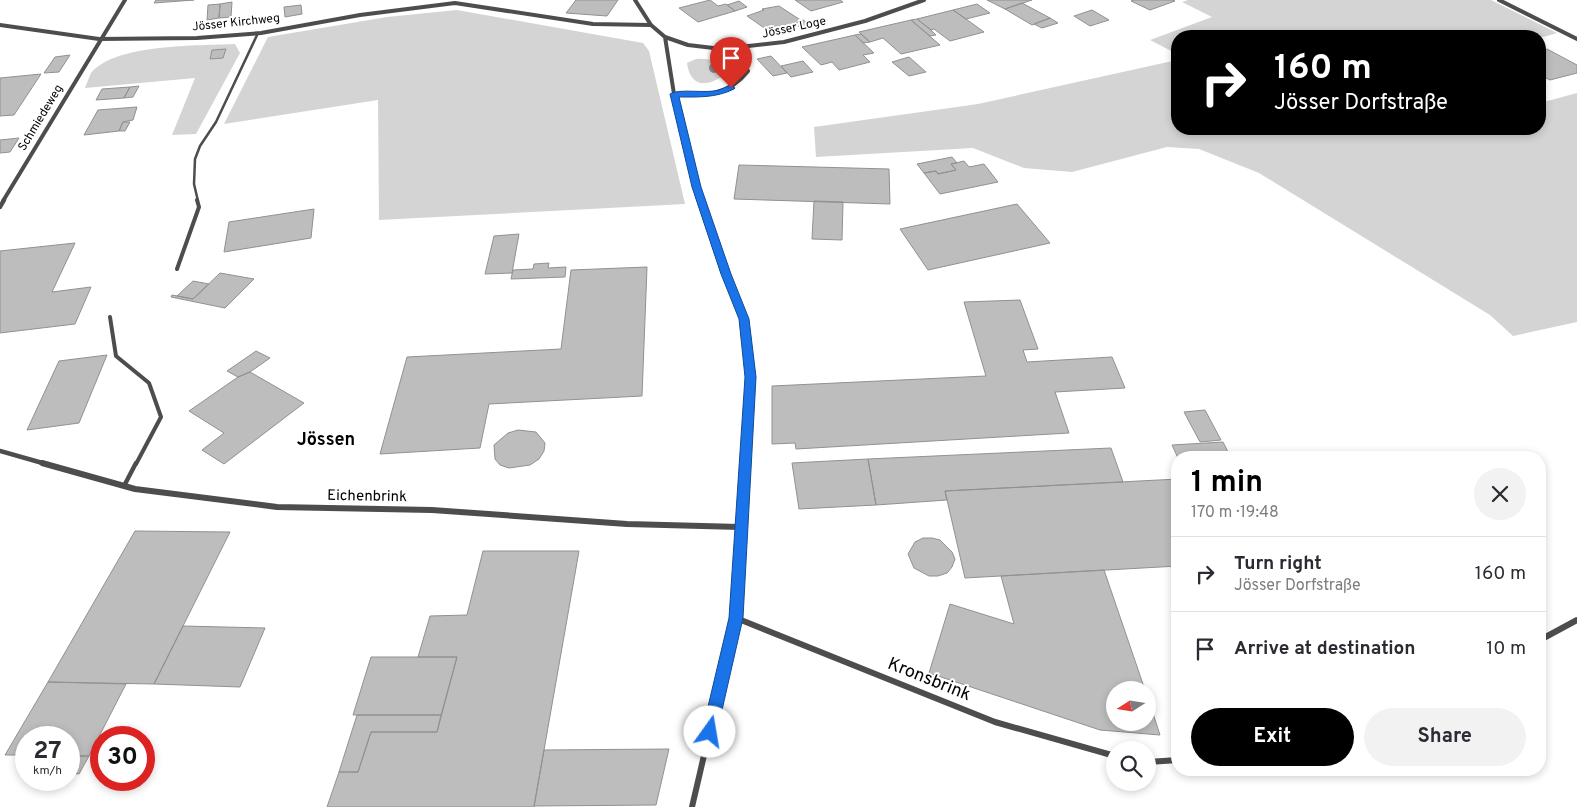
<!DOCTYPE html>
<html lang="en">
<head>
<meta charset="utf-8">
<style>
	body { margin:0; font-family:Overpass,sans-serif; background:#f2f2f3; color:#2b2b33; height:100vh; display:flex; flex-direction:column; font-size:19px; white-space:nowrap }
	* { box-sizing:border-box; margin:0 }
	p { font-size:16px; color:#7c7c81 }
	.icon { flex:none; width:28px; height:28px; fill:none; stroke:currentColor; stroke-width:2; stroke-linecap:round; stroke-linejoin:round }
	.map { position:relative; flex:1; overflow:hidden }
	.panel { position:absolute; left:1171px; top:451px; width:375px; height:325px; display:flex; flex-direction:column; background:#fff; border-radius:20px; box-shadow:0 2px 8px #0003 }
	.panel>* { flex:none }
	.guide { position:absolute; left:1171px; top:30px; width:375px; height:105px; border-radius:20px; box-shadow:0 2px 8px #0003; background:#000; color:#fff; overflow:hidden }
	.needle { width:32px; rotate:258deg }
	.buttons { position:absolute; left:1106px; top:681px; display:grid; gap:10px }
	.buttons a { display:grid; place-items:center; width:50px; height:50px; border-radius:50%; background:#fff; box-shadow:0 2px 8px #0003; font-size:25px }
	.speed { position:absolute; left:15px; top:726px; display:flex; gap:10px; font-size:25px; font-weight:700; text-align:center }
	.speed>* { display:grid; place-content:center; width:65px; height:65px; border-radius:50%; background:#fff; box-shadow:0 2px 8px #0003; line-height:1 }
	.speed small { font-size:12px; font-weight:400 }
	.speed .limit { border:8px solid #d22; background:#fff; color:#111 }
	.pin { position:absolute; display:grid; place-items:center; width:42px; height:42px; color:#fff; margin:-51px -21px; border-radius:50% 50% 50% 0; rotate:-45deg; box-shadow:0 0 5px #0007 }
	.pin .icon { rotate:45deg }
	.me { position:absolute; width:55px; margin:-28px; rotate:13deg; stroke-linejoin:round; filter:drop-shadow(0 0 4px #0008) }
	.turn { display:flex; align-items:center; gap:18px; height:105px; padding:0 20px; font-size:22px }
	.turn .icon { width:65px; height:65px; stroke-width:2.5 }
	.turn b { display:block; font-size:35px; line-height:42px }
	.round { display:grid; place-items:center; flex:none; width:52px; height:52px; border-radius:26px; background:#f2f2f3 }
	.headline { display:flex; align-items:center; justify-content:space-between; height:85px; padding:0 20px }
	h1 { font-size:30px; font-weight:700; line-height:38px; color:#000 }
	.cta { display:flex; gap:10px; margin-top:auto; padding:10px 20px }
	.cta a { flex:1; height:58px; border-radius:30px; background:#000; color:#fff; font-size:20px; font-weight:700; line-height:58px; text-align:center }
	.cta a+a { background:#f2f2f3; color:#2b2b33 }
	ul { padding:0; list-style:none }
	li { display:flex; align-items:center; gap:15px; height:75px; padding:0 20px; border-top:1px solid #e1e1e2 }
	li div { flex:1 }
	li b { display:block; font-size:19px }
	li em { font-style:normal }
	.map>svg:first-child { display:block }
</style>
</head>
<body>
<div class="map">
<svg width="1577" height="807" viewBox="0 0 1577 807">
	<rect width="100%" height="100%" fill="#fff"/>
	<path fill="#d4d4d4" d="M 1188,0 L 1491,0 L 1557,33 L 1540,38 L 1178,36 L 1177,54 L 1150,40 L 1212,17 L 1182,2 Z
		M 457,10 L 643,43 L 649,51 L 685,204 L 379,220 L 378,100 L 224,124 L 268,37 L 387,17 Z
		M 235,44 L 240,53 L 196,134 L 172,135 L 195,78 L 85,88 C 87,83 89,77 91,73 C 116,43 199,46 235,44 Z
		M 696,59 C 708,58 715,60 723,70 L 723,76 C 705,88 690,86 687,63 Z
		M 1177,60 L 1178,129 L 1427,129 L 1434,133 L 1449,129 L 1540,129 L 1540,103 L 1577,93 L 1577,322 L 1513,336 L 1490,315 L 1259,173 L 1199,149 L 1167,147 L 1072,172 L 1024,168 L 973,148 L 816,157 L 814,127 L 978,104 Z"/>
	<path fill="#bdbdbd" stroke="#919191" d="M 156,0 L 194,0 L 154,3 Z
		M 576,0 L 618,0 L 607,16 L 566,13 Z
		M 710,0 L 718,6 L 726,4 L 735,11 L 698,22 L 679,8 Z
		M 795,0 L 840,0 L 843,2 L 811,11 Z
		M 987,0 L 1032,0 L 1005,9 Z
		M 1134,0 L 1172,0 L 1175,1 L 1150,10 L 1131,1 Z
		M 739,1 L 747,7 L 735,11 L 727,5 Z
		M 232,2 L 231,17 L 219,18 L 220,4 Z
		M 1022,3 L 1050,18 L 1032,25 L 1005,9 Z
		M 220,4 L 219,18 L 207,20 L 208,5 Z
		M 977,4 L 990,13 L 966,19 L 953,10 Z
		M 301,5 L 302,14 L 285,17 L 284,7 Z
		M 779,6 L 802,21 L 770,32 L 747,16 L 764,10 L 762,9 Z
		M 953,10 L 966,19 L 984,32 L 950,41 L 934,29 L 931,30 L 917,19 Z
		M 1092,10 L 1109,20 L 1090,26 L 1074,16 Z
		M 1050,18 L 1058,23 L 1042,28 L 1034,24 Z
		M 917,19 L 931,30 L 936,35 L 930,36 L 911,20 Z
		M 803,20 L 813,26 L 803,29 L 794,24 Z
		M 911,20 L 940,45 L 901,54 L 883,38 L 870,42 L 859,32 Z
		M 861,34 L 870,42 L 863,43 L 855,35 Z
		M 855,35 L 874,53 L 863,55 L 870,62 L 839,70 L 832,62 L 821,65 L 802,47 Z
		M 226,49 L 223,58 L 210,59 L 212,50 Z
		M 1547,49 L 1577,65 L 1577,73 L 1550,80 L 1540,75 L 1540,51 Z
		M 70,55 L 59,72 L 44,73 L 55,57 Z
		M 771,56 L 787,73 L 773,76 L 757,59 Z
		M 909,57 L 926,72 L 909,76 L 892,62 Z
		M 803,61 L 813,72 L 791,77 L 781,66 Z
		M 41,74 L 14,115 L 0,116 L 0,78 Z
		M 139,86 L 133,97 L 124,98 L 130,87 Z
		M 130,87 L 124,98 L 96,100 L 102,89 Z
		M 137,107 L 133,120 L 123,122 L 119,131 L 84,135 L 98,110 Z
		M 123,122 L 130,122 L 125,131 L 119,131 Z
		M 19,138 L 10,152 L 0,153 L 0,140 Z
		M 952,157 L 957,163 L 951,164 L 956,170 L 938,174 L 936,171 L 924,173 L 917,164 Z
		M 964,161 L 969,167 L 984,164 L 998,182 L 940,194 L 924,173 L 936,171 L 938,174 L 956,170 L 951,164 Z
		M 739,165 L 889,169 L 890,204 L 734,199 Z
		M 814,201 L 843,202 L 842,240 L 812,239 Z
		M 1017,204 L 1050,243 L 928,270 L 900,229 Z
		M 314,209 L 311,238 L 224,252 L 229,222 Z
		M 519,234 L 512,273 L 485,274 L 494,236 Z
		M 75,243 L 52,292 L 91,287 L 75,324 L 0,333 L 0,251 Z
		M 549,263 L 548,268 L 566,267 L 565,277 L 511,279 L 513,270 L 533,269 L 534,264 Z
		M 647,267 L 642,396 L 489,404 L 480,448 L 380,454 L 407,357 L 561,349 L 571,270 Z
		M 220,273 L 254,279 L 225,308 L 171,297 L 172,295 L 193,299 Z
		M 193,281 L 209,284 L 193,299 L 177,296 Z
		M 1020,300 L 1038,349 L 1023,350 L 1027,362 L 1112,357 L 1125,388 L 1055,392 L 1069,433 L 796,449 L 795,443 L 772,444 L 772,386 L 986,376 L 964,302 Z
		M 256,351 L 270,358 L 250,372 L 238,377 L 227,371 Z
		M 107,355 L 79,423 L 27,430 L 59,361 Z
		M 250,372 L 304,403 L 224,464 L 202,450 L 224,433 L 189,411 L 238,377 Z
		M 1205,410 L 1221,440 L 1200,442 L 1184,412 Z
		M 518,430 L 536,432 L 545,443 L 544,451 L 539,459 L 530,465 L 509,468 L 500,465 L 495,459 L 494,445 L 508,433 Z
		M 1223,442 L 1231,458 L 1178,458 L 1172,445 Z
		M 1111,448 L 1123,482 L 945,491 L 947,500 L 876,505 L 868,459 Z
		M 868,459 L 876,505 L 799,509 L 792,463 Z
		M 1178,479 L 1178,566 L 965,578 L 945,491 Z
		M 135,531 L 230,532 L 154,684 L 48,682 Z
		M 923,538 L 932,538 L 940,540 L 952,552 L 955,559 L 952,567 L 947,573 L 938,576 L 929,576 L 914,568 L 908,554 L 915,542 Z
		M 483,551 L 579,551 L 534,807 L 327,807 L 339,772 L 358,772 L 371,732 L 437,732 L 457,657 L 418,657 L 430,616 L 467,615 Z
		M 1104,570 L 1145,690 L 1115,690 L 1115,722 L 1148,722 L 1148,698 L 1160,735 L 1100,730 L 929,673 L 950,604 L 1014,624 L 1001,576 Z
		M 183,626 L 265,628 L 240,687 L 154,684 Z
		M 371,657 L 457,657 L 441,715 L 353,715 Z
		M 48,682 L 126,684 L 89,756 L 69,756 L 69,738 L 26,738 L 26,755 L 5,755 Z
		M 357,715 L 441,715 L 437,732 L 371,732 L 358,772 L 339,772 Z
		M 669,749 L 656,805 L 534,806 L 544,750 Z
		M 69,756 L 89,756 L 79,774 L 69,773 Z"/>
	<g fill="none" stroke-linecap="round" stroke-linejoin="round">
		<path stroke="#4d4d4d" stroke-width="2.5" d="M 198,201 L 194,184 L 195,159 L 200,146 L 216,122 L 258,33"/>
		<path stroke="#4d4d4d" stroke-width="4" d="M 177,269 L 199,207 L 197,200
			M 110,317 L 116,356 L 149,383 L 161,417 L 136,464"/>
		<path stroke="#4d4d4d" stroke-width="4.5" d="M 124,486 L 136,463"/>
		<path stroke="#4d4d4d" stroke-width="4" d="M 635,0 L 651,25 L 665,37 L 674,94 L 701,201
			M 1499,0 L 1577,39
			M 0,25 L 99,39 L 197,38 L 261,33 L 360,15 L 455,3 L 593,24 L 651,25
			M 665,37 L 688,45 L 722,49 L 784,42 L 865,21 L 924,0
			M 674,94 C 704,95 728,97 748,71 L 738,48
			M 3,201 L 125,0"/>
		<path stroke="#4d4d4d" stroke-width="4.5" d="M 701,200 L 744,319 L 751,377 L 746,464
			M 0,207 L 4,200
			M 0,451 L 46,464"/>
		<path stroke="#4d4d4d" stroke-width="6" d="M 42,463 L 135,489 L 277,507 L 432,510 L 627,524 L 740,527
			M 736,618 L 995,722 L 1115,756
			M 1540,640 L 1577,620
			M 1148,762 L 1178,760
			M 692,807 L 736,618 L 746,463"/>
	</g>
	<circle fill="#8a8a8a" cx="714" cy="68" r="5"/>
	<path fill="#1a73e8" stroke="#114b97" d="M 731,85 L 735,88 L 734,89 C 716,98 698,97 679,97 L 701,187 L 731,274 L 749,319 L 756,377 L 743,618 L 717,732 L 715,737 L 710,739 L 704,737 L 702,732 L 729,618 L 745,377 L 739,319 L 721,274 L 692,187 L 670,94 C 679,88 706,94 719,90 C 723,89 727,86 731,85 Z"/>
	<g text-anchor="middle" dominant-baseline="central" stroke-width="4" stroke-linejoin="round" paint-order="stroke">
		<g font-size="12" fill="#000" stroke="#fff">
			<text transform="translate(236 23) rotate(-6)">Jösser Kirchweg</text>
			<text transform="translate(794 28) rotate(-12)">Jösser Loge</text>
			<text transform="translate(41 118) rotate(-59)">Schmiedeweg</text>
		</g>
		<g font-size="15" fill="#000" stroke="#fff">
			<text transform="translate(367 497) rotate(1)">Eichenbrink</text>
		</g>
		<g font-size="18" font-weight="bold" fill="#000" stroke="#fff">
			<text x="326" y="440">Jössen</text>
		</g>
		<g font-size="18" fill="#000" stroke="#fff">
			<text transform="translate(929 680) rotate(22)">Kronsbrink</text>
		</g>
	</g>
</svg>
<div class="buttons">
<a><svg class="needle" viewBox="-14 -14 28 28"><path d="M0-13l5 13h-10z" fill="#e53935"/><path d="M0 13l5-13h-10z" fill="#7c7c81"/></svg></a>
<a><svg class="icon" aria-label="search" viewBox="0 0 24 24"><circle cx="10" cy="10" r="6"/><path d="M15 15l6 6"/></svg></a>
</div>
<div class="speed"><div>27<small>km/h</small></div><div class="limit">30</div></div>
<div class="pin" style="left:731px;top:88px;background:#d93025"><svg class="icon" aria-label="arrive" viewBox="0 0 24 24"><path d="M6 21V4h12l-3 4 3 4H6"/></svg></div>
<svg class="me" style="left:710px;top:732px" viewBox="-20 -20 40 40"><circle r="19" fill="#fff"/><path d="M0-13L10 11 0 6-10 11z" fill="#1a73e8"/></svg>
<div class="guide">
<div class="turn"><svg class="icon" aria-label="right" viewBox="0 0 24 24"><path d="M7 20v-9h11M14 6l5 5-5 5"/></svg><div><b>160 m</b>Jösser Dorfstraße</div></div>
</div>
<section class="panel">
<div class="headline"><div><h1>1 min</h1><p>170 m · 19:48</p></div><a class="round"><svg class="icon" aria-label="close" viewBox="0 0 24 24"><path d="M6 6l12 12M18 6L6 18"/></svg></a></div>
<ul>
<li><svg class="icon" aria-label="right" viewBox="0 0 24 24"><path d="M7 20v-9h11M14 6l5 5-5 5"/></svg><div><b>Turn right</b><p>Jösser Dorfstraße</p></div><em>160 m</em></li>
<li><svg class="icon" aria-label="arrive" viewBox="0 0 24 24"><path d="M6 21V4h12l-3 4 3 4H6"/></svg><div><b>Arrive at destination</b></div><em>10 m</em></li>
</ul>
<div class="cta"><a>Exit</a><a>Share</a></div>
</section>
</div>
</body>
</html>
